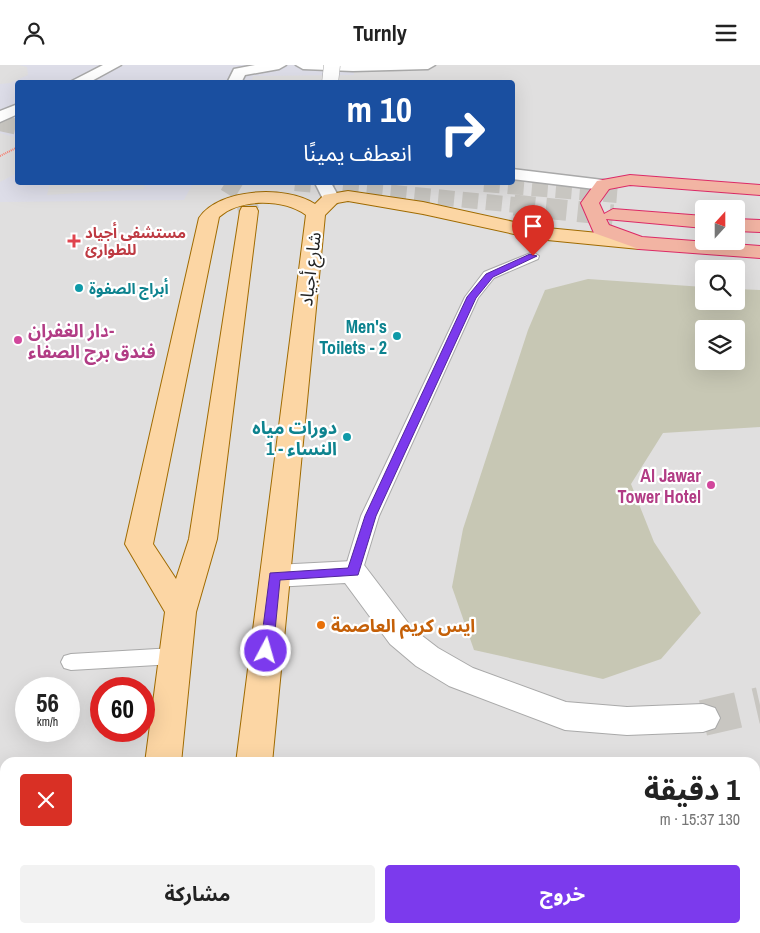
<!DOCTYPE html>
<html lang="ar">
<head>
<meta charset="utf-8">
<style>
	body { margin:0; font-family:"Archivo Narrow","Noto Sans Arabic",sans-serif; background:#f2f2f2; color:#222; direction:rtl; height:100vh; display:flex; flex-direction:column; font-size:19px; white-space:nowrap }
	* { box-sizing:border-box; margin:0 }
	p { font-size:16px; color:#767676 }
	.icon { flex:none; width:28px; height:28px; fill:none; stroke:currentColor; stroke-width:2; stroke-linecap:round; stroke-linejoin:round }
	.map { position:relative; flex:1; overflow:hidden; direction:ltr }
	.side { position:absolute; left:0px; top:692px; width:760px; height:176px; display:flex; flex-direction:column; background:#fff; border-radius:15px 15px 0 0; box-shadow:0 5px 20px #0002; direction:rtl }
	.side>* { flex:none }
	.banner { position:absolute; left:15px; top:15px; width:500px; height:105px; border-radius:5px; box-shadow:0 5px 20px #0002; direction:rtl; background:#1a4fa0; color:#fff; overflow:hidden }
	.needle { width:32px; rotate:21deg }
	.controls { position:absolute; left:695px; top:135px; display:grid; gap:10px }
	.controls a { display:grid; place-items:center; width:50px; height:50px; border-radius:5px; background:#fff; box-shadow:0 5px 20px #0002; font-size:25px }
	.speed { position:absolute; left:15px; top:612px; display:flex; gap:10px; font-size:25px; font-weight:700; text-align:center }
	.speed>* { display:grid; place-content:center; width:65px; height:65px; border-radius:50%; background:#fff; box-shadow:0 5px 20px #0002; line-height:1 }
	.speed small { font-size:12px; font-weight:400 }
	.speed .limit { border:8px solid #d22; background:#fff; color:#111 }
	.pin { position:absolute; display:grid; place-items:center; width:42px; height:42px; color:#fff; margin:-51px -21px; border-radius:50% 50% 50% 0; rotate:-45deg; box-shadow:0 0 5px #0007 }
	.pin .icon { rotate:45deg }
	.me { position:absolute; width:55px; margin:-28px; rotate:6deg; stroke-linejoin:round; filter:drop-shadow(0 0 4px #0008) }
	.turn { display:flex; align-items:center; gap:18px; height:105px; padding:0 20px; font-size:22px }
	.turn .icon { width:65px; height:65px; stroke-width:2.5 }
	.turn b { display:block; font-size:35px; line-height:42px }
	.round { display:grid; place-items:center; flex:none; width:52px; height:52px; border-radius:5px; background:#f2f2f2 }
	.overview { display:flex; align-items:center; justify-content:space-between; height:85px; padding:0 20px }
	h1 { font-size:30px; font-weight:700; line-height:38px }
	.cta { display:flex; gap:10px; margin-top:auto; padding:10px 20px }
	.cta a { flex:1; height:58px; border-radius:5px; background:#7c3aed; color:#fff; font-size:20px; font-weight:700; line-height:58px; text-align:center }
	.cta a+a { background:#f2f2f2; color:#222 }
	header { display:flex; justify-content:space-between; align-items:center; height:65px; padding:0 20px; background:#fff; font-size:22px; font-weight:700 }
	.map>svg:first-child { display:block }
</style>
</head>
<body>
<header><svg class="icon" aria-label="menu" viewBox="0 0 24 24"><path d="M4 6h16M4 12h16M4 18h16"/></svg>Turnly<svg class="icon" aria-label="person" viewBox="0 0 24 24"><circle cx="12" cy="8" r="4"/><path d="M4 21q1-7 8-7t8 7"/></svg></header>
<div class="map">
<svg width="760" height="868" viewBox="0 0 760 868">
	<rect width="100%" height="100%" fill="#f2efe9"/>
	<path fill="#e0dfdf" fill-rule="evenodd" d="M 0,0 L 760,0 L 760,868 L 0,868 ZM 18,18 L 512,18 L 512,118 L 18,118 ZM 704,144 L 736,144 L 736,176 L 704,176 ZM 704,204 L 736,204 L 736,236 L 704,236 ZM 704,264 L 736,264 L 736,296 L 704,296 ZM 26,624 L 69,624 L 69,666 L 26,666 ZM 101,624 L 144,624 L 144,666 L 101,666 ZM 5,698 L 755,698 L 755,864 L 5,864 Z"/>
	<path fill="#c7c7b4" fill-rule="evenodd" d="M 588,214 L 704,222 L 704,236 L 736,236 L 736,224 L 760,225 L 760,362 L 663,368 L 631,419 L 654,477 L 701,548 L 661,594 L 603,614 L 474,585 L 452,522 L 463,464 L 528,265 L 545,225 ZM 704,264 L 736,264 L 736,296 L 704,296 Z"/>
	<path fill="#dddde8" d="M 19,0 L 353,0 L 354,10 L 253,11 L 251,18 L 18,18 L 17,73 L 0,68 L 0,19 L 10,18 L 28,10 L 27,2 Z
		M 17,108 L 18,118 L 50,118 L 47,130 L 144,124 L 145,118 L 193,118 L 184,135 L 0,137 L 0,117 Z"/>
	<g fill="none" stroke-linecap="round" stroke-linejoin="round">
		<path stroke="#c8c6c1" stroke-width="36" stroke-dasharray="36 18" stroke-linecap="butt" d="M 703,653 L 760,640"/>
		<path stroke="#c8c6c1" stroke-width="16" stroke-dasharray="16 8" stroke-linecap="butt" d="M 225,118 L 243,129 L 247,141"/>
		<path stroke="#c8c6c1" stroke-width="21" stroke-dasharray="21 11" stroke-linecap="butt" d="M 247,140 L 249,146"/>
		<path stroke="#c8c6c1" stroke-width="16" stroke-dasharray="16 8" stroke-linecap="butt" d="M 0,58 L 18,62
			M 295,118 L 526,141
			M 484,119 L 617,130"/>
		<path stroke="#c8c6c1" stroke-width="21" stroke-dasharray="21 11" stroke-linecap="butt" d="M 514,140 L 613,150"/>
		<defs>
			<path id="service" d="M 533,187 L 539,191 L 538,194 L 494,213 L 478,233 L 379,451 L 362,507 L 360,512 L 353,514 L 346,512 L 344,507 L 361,451 L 465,232 L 484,207 Z
				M 174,583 L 181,585 L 184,591 L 181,597 L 174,599 L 71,605 L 64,603 L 61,597 L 64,591 L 71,589 Z"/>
			<path id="pedestrian" d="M 103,0 L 121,0 L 88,18 L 68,18 Z
				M 255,0 L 286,0 L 279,4 L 245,10 L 241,18 L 227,18 L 234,4 Z
				M 296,0 L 435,0 L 428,4 L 353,6 L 303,4 Z
				M 18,39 L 18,49 L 0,57 L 0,46 Z
				M 512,104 L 603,115 L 609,116 L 612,120 L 609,124 L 603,125 L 512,114 Z
				M 315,118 L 331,118 L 340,134 L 337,138 L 325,138 Z"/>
			<path id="minor" d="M 353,496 L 364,500 L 412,563 L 438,583 L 473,603 L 566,637 L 627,642 L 703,639 L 715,643 L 720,653 L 715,663 L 703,667 L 627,670 L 565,665 L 449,621 L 416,601 L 390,579 L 345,518 L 275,522 L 264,519 L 260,511 L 264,503 L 275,500 Z"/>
			<path id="primary" d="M 348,126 L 423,137 L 537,162 L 639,172 L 646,174 L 649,178 L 646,182 L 639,184 L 537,174 L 423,149 L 348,136 L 337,138 L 325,150 L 272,698 L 236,698 L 306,150 C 284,134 240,133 219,152 L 153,479 L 176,514 L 189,474 L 240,146 L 242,142 L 256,142 L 258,146 L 217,474 L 196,547 L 181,698 L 145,698 L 165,547 L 125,479 L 199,153 C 219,123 286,120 315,139 L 324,130 Z
				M 125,864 L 165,864 L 165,868 L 125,868 Z
				M 223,864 L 263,864 L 263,868 L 223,868 Z"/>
			<path id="trunk" d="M 630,110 L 760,120 L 760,130 L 630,120 L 609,124 L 599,138 L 604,149 L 613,144 L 704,151 L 704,163 L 606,154 L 609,160 L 642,172 L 760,181 L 760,193 L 639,184 L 594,168 L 581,138 L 597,116 Z
				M 736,154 L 760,155 L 760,167 L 736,166 Z"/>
			<path id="motorway" d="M 760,724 L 760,756 L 755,757 L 755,725 Z
				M 341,864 L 386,864 L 385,868 L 340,868 Z"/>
		</defs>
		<use href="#service" stroke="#a9a9a9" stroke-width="2"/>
		<use href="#pedestrian" stroke="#a9a9a9" stroke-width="3"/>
		<use href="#minor" stroke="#a9a9a9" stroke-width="2"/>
		<use href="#primary" stroke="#a06b00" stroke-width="2"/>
		<use href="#trunk" stroke="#dc2a67" stroke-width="2"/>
		<use href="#motorway" stroke="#dc2a67" stroke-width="2"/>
		<path stroke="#fa8072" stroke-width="2" stroke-dasharray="1 1" stroke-linecap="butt" d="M 0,91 L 18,82"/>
		<use href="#service" fill="#fff" fill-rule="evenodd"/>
		<use href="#pedestrian" fill="#fff" fill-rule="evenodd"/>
		<use href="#minor" fill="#fff" fill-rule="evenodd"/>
		<use href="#primary" fill="#fcd6a4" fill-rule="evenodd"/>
		<use href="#trunk" fill="#f2b4a3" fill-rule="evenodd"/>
		<use href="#motorway" fill="#e892a2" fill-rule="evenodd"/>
		<defs>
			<path id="pedestrian-bridge" d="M 330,18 L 332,0"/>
		</defs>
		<use href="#pedestrian-bridge" stroke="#a9a9a9" stroke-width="17" stroke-linecap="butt"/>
		<use href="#pedestrian-bridge" stroke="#fff" stroke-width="16"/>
	</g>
	<path fill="#7c3aed" stroke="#51269a" d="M 530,189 L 537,191 L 493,212 L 476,233 L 376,451 L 358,510 L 280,515 L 273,586 L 271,589 L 262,589 L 260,586 L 270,508 L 348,503 L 365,451 L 467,232 L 486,209 Z"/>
	<path fill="#e0444e" stroke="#fff" stroke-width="2" d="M71.5 168.5h5v5h5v5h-5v5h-5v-5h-5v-5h5z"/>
	<g fill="#0f9aa8" stroke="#fff" stroke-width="2">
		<circle cx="79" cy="223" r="5"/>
		<circle cx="397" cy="271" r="5"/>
		<circle cx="347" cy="372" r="5"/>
	</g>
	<g fill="#d1479c" stroke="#fff" stroke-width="2">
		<circle cx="18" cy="275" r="5"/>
		<circle cx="711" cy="420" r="5"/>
	</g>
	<circle fill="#e8710a" stroke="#fff" stroke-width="2" cx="321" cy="560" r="5"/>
	<g text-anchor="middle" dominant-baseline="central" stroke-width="4.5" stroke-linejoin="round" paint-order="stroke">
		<g font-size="15" font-weight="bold" fill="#be3a42" stroke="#fff" text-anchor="start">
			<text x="85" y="167">مستشفى أجياد<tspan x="85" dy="17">للطوارئ</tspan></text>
		</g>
		<g font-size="15" font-weight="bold" fill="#0d838f" stroke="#fff" text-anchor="start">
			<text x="89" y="223">أبراج الصفوة</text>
		</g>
		<g font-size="18" fill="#222" stroke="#fff">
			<text transform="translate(310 204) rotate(-83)">شارع أجياد</text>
		</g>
		<g font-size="18" font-weight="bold" fill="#0d838f" stroke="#fff" text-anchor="end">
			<text x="387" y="261">Men's<tspan x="387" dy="21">Toilets - 2</tspan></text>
			<text x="337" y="362">دورات مياه<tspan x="337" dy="21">النساء - 1</tspan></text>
		</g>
		<g font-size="18" font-weight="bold" fill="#b23c85" stroke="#fff" text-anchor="start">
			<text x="28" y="265">دار الغفران-<tspan x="28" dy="21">فندق برج الصفاء</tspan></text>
			<text x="701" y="410" text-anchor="end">Al Jawar<tspan x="701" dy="21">Tower Hotel</tspan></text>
		</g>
		<g font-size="18" font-weight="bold" fill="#c56008" stroke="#fff" text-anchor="start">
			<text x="331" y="560">ايس كريم العاصمة</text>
		</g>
	</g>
</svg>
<div class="controls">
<a><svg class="needle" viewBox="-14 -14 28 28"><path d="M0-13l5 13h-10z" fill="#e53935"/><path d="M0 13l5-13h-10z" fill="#767676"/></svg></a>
<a><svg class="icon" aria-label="search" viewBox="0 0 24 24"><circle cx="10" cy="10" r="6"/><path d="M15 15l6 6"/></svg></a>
<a><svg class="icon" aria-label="layers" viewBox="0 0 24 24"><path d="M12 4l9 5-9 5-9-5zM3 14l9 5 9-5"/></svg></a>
</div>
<div class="speed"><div>56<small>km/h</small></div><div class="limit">60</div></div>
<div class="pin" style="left:533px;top:191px;background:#d93025"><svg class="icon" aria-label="arrive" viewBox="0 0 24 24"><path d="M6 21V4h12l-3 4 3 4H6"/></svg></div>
<svg class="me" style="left:266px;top:586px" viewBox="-20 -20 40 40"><circle r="17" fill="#7c3aed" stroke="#fff" stroke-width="3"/><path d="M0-11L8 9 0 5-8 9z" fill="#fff"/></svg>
<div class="banner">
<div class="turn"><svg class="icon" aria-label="right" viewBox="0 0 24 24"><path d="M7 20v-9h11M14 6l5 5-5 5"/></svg><div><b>10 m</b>انعطف يمينًا</div></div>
</div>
<section class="side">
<div class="overview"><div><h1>1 دقيقة</h1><p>130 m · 15:37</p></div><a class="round" style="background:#d93025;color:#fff"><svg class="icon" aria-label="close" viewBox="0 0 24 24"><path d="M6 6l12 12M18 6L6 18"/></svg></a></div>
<div class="cta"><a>خروج</a><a>مشاركة</a></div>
</section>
</div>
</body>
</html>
